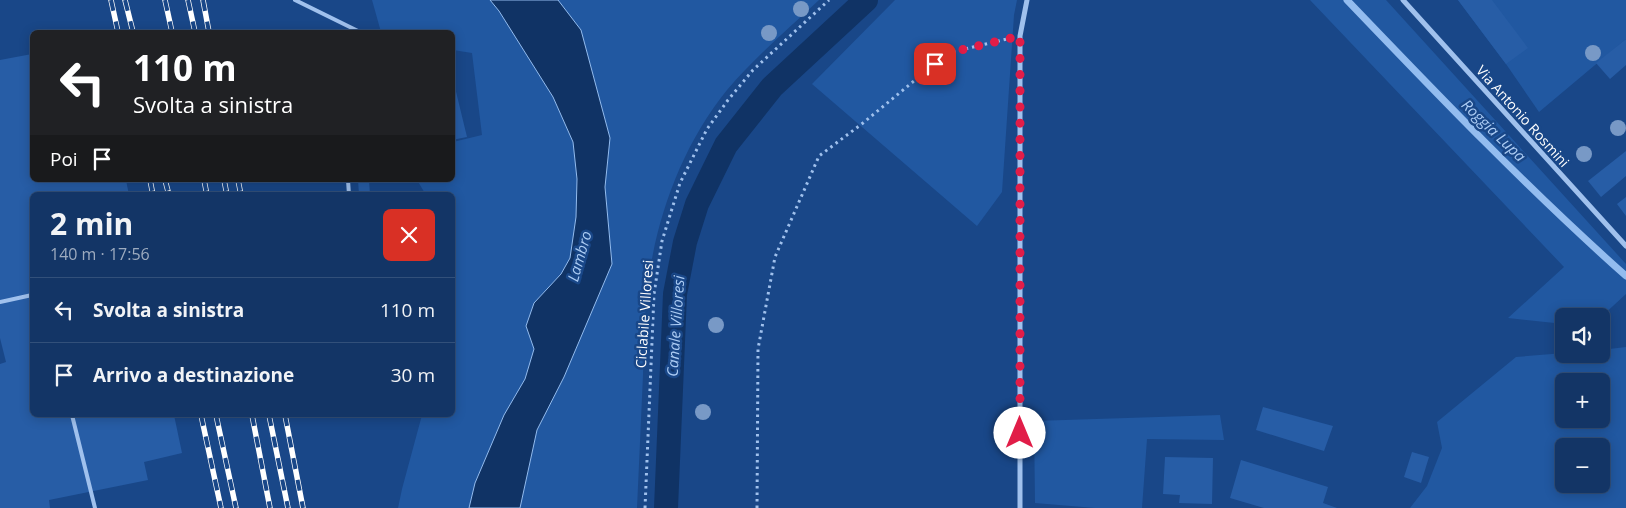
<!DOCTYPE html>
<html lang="it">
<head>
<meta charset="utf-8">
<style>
	body { margin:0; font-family:"Open Sans",sans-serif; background:#1c3d6c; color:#f1f3f6; height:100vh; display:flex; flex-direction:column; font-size:19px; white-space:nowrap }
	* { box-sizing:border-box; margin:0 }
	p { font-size:16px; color:#9dabbf }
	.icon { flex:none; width:28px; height:28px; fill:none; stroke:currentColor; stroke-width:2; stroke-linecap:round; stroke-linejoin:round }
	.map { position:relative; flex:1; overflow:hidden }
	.sheet { position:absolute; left:30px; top:192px; width:425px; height:225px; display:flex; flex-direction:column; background:#133566; border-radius:8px; box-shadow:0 2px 12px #0003,0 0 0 1px #32507a }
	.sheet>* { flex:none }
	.top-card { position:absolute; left:30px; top:30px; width:425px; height:152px; border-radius:8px; box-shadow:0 2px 12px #0003,0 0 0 1px #32507a; background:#202124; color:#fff; overflow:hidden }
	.fabs { position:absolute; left:1555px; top:308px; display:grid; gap:10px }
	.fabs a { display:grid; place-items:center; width:55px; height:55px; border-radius:8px; background:#133566; box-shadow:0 2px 12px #0003,0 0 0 1px #32507a; font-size:25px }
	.pin { position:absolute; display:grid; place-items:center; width:42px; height:42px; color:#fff; margin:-21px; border-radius:10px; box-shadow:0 2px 8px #0006 }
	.me { position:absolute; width:55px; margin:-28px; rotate:0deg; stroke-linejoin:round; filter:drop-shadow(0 0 4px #0008) }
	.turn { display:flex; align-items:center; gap:18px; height:105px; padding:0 20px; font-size:22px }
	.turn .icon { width:65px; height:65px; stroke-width:2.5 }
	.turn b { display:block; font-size:35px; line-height:42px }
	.then { display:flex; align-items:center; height:48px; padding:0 20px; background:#0003; gap:10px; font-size:19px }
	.round { display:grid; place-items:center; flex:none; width:52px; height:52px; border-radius:8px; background:#1c3d6c }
	.summary { display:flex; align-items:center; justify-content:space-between; height:85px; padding:0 20px }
	h1 { font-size:30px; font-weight:700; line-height:38px }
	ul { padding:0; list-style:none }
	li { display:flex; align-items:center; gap:15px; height:65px; padding:0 20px; border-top:1px solid #32507a }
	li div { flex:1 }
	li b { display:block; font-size:19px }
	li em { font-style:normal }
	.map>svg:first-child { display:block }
</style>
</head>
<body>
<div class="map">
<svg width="1626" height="508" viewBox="0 0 1626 508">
	<rect width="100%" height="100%" fill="#194788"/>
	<path fill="#2158a1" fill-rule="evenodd" d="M 372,0 L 490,0 L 499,11 L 553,97 L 573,142 L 577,179 L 576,217 L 570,258 L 561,274 L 534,303 L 526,326 L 535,349 L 525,379 L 504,415 L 475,483 L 469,508 L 398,508 L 402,489 L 422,415 L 452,415 L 452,195 L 426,195 L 417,180 L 452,180 L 453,142 L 482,135 L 472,53 L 453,50 L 452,32 L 381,32 Z
		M 558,0 L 819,0 C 788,29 755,57 727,90 C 681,147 655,220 647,292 C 644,319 644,348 643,375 C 641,420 639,464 637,508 L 520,508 L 537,430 L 564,377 L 612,264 L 605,187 L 610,138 L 581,30 Z
		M 895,0 L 1017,0 L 1014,15 L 1002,192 L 977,226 L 812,84 Z
		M 1310,0 L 1386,0 L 1626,264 L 1626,294 L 1601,317 L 1564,316 L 1564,324 L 1508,318 L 1564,267 Z
		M 1458,0 L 1626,0 L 1626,39 L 1539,112 L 1506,64 Z
		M 1626,347 L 1626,508 L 1410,508 L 1427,486 L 1442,448 L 1437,422 L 1516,357 L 1564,353 L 1601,354 L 1601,350 ZM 1564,381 L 1601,381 L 1601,419 L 1564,419 ZM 1564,446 L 1601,446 L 1601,484 L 1564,484 Z
		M 1220,415 L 1224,440 L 1147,439 L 1142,508 L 1095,508 L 1035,503 L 1034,421 Z"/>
	<path fill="#103365" stroke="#93bcef" d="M 490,0 L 558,0 L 581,30 L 610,138 L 605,187 L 612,264 L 564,377 L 537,430 L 520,508 L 469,508 L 475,483 L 504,415 L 525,379 L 534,349 L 526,326 L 534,303 L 561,274 L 570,258 L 576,217 L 577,179 L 573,142 L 553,97 L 499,11 Z"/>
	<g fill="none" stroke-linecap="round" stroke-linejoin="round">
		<path stroke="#93bcef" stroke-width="7" d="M 1347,0 C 1437,94 1528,189 1626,276"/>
		<path stroke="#103365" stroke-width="24" d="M 666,508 L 675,294 L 685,242 L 697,204 L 726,145 L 772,87 L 866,0"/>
	</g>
	<path fill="#275da6" d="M 1458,0 L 1492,0 L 1528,48 L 1506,64 Z
		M 1626,39 L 1626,65 L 1610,79 L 1596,63 Z
		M 32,54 L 32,180 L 126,180 L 129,195 L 32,195 L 32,277 L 29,278 L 32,294 L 32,415 L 174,415 L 182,453 L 144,462 L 148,480 L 49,500 L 50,508 L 0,508 L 0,364 L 6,362 L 0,338 L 0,60 Z
		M 452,75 L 467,137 L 452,140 Z
		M 1626,151 L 1626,176 L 1601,197 L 1588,181 Z
		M 358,180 L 369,180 L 370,195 L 359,195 Z
		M 1626,197 L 1626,216 L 1617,204 Z
		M 1263,407 L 1333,426 L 1324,451 L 1256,430 Z
		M 1412,452 L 1429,457 L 1421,483 L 1404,477 Z
		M 1165,457 L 1213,458 L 1212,504 L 1179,503 L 1180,495 L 1163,494 Z
		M 1241,460 L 1328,487 L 1323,503 L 1337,508 L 1264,508 L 1230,498 Z"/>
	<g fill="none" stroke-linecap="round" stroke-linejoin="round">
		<path stroke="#a0c1ed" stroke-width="3" stroke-dasharray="2.5 4" stroke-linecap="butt" d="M 645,508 L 654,294 L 662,241 L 680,183 L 707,129 L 728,100 L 753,70 L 829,0
			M 757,508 L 758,349 L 775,257 L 819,156 L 863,123 L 948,53 L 1007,39"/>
		<path stroke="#a0c1ed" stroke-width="4" d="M 295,0 L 360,32
			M 348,180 L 349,195
			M 0,302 L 32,295
			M 72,415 L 95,508"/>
		<path stroke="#a0c1ed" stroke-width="5" d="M 1403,0 L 1626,246
			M 1020,508 L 1020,36 L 1027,0"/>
		<defs>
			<path id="rail" d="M 111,0 L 118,32
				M 125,0 L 133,32
				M 165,0 L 172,32
				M 188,0 L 195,32
				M 203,0 L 209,32
				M 150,180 L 153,195
				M 165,180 L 169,195
				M 204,180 L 207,195
				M 224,180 L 227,195
				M 238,180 L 241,195
				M 201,415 L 221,508
				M 216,415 L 236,508
				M 252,415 L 270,508
				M 269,415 L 288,508
				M 285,415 L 303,508"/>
		</defs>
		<use href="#rail" stroke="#fff" stroke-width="5.5"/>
		<use href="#rail" stroke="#194788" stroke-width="4" stroke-dasharray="11" stroke-linecap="butt"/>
	</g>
	<g fill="#7899c6">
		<circle cx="801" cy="9" r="8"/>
		<circle cx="769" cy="33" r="8"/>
		<circle cx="1593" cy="53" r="8"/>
		<circle cx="1618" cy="128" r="8"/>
		<circle cx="1584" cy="154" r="8"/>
		<circle cx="716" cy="325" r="8"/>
		<circle cx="703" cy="412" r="8"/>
	</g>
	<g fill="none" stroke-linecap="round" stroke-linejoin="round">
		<path stroke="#e11d48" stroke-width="9" stroke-dasharray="0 16.2" d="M 935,64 L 948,53 L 1020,36 L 1020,433"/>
	</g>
	<g text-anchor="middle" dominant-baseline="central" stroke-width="5" stroke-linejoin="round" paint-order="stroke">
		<g font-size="14" fill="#fff" stroke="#194788">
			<text transform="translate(1523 116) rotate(48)">Via Antonio Rosmini</text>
			<text transform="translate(644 314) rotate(-86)">Ciclabile Villoresi</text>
		</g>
		<g font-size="15" font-style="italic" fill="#acccf4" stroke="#194788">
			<text transform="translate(1494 130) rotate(44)">Roggia Lupa</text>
			<text transform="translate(579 256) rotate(-74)">Lambro</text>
			<text transform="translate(675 326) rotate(-86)">Canale Villoresi</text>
		</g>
	</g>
</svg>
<div class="fabs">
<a><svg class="icon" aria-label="sound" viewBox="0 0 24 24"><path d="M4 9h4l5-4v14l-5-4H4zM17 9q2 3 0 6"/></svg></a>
<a>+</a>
<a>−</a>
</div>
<div class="pin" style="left:935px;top:64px;background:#d93025"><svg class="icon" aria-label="arrive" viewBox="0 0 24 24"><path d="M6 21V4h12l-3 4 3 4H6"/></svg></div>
<svg class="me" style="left:1020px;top:433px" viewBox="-20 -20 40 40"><circle r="19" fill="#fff"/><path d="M0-13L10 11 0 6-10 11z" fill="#e11d48"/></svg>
<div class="top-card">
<div class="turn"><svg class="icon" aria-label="left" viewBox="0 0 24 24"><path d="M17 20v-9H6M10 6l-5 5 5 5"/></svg><div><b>110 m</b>Svolta a sinistra</div></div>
<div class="then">Poi<svg class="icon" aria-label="arrive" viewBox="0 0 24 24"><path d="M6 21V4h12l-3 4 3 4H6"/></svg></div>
</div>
<section class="sheet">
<div class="summary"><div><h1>2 min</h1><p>140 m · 17:56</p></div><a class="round" style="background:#d93025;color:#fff"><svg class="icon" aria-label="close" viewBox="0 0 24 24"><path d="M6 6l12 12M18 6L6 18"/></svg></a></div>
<ul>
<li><svg class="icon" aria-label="left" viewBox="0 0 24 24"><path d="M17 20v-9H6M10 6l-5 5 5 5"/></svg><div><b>Svolta a sinistra</b></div><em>110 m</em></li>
<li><svg class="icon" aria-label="arrive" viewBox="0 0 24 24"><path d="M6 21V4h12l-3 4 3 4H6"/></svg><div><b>Arrivo a destinazione</b></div><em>30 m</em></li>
</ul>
</section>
</div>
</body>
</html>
